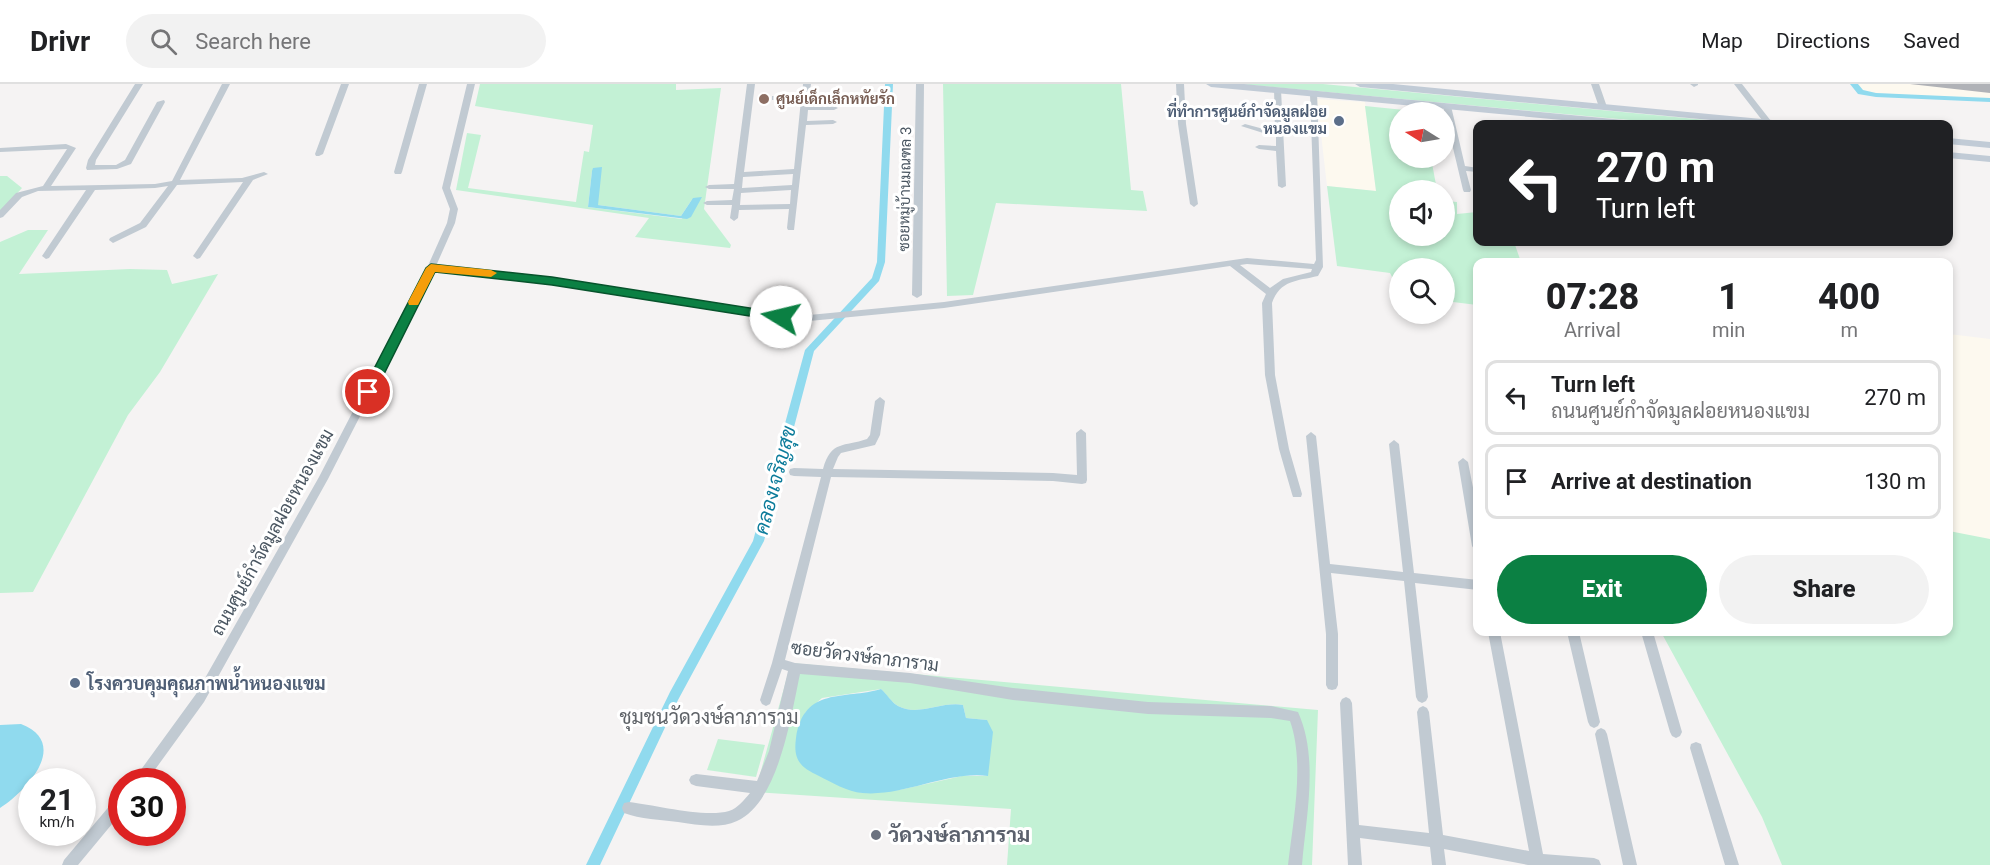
<!DOCTYPE html>
<html lang="en">
<head>
<meta charset="utf-8">
<style>
	body { margin:0; font-family:Roboto,Sarabun,sans-serif; background:#f2f2f2; color:#202124; height:100vh; display:flex; flex-direction:column; font-size:22px; white-space:nowrap }
	* { box-sizing:border-box; margin:0 }
	p { font-size:20px; color:#757577 }
	.icon { flex:none; width:33px; height:33px; fill:none; stroke:currentColor; stroke-width:2; stroke-linecap:round; stroke-linejoin:round }
	.map { position:relative; flex:1; overflow:hidden }
	.drawer { position:absolute; left:1473px; top:174px; width:480px; height:378px; display:flex; flex-direction:column; background:#fff; border-radius:12px; box-shadow:0 3px 9px #0003 }
	.drawer>* { flex:none }
	.top-card { position:absolute; left:1473px; top:36px; width:480px; height:126px; border-radius:12px; box-shadow:0 3px 9px #0003; background:#202124; color:#fff; overflow:hidden }
	.needle { width:39px; rotate:281deg }
	.controls { position:absolute; left:1389px; top:18px; display:grid; gap:12px }
	.controls a { display:grid; place-items:center; width:66px; height:66px; border-radius:50%; background:#fff; box-shadow:0 3px 9px #0003; font-size:30px }
	.speed { position:absolute; left:18px; top:684px; display:flex; gap:12px; font-size:30px; font-weight:700; text-align:center }
	.speed>* { display:grid; place-content:center; width:78px; height:78px; border-radius:50%; background:#fff; box-shadow:0 3px 9px #0003; line-height:1 }
	.speed small { font-size:15px; font-weight:400 }
	.speed .limit { border:9px solid #d22; background:#fff; color:#111 }
	.pin { position:absolute; display:grid; place-items:center; width:51px; height:51px; color:#fff; margin:-26px; border:3px solid #fff; border-radius:50%; box-shadow:0 2px 6px #0007 }
	.me { position:absolute; width:66px; margin:-33px; rotate:279deg; stroke-linejoin:round; filter:drop-shadow(0 0 4px #0008) }
	.turn { display:flex; align-items:center; gap:21px; height:126px; padding:0 24px; font-size:27px }
	.turn .icon { width:78px; height:78px; stroke-width:2.5 }
	.turn b { display:block; font-size:42px; line-height:51px }
	.eta { display:flex; justify-content:space-evenly; align-items:center; height:102px; text-align:center }
	.eta b { font-size:36px; font-weight:800; line-height:42px }
	.button { display:flex; gap:12px; margin-top:auto; padding:12px 24px }
	.button a { flex:1; height:69px; border-radius:36px; background:#0b8043; color:#fff; font-size:24px; font-weight:800; line-height:69px; text-align:center }
	.button a+a { background:#f2f2f2; color:#202124 }
	ul { padding:0; list-style:none }
	li { display:flex; align-items:center; gap:18px; height:75px; margin:0 12px 9px; padding:0 12px; border:3px solid #e0e0e0; border-radius:12px }
	li div { flex:1 }
	li b { display:block; font-size:22px }
	li em { font-style:normal }
	header { display:flex; align-items:center; gap:36px; box-sizing:border-box; height:84px; padding:0 30px; background:#fff; border-bottom:2px solid #e0e0e0 }
	header strong { font-size:28px }
	nav { display:flex; gap:33px; margin-inline-start:auto; font-size:21px }
	.search { width:420px; height:54px; background:#f2f2f2; display:flex; align-items:center; gap:15px; box-sizing:border-box; padding:0 21px; border-radius:33px; color:#757577; font-size:22px }
	.map>svg:first-child { display:block }
</style>
</head>
<body>
<header>
<strong>Drivr</strong>
<div class="search"><svg class="icon" aria-label="search" viewBox="0 0 24 24"><circle cx="10" cy="10" r="6"/><path d="M15 15l6 6"/></svg>Search here</div>
<nav><a>Map</a><a>Directions</a><a>Saved</a></nav>
</header>
<div class="map">
<svg width="1990" height="781" viewBox="0 0 1990 781">
	<rect width="100%" height="100%" fill="#f5f3f3"/>
	<path fill="#fdf9ef" d="M 1856,0 L 1990,0 L 1990,17 L 1864,8 Z
		M 1317,15 L 1365,18 L 1376,107 L 1327,102 Z
		M 1949,250 L 1990,255 L 1990,656 L 1661,548 L 1948,548 Z"/>
	<path fill="#c3f1d5" fill-rule="evenodd" d="M 480,0 L 676,0 L 676,6 L 721,4 L 704,125 L 731,161 L 730,164 L 635,153 L 649,134 L 456,106 L 467,49 L 481,51 L 468,104 L 576,118 L 584,67 L 589,68 L 593,41 L 475,22 ZM 592,87 L 598,121 L 681,132 L 693,114 L 682,135 L 588,123 Z
		M 943,0 L 1121,0 L 1131,106 L 1143,107 L 1147,127 L 996,119 L 973,211 L 947,212 Z
		M 1240,0 L 1323,0 L 1749,40 L 1673,40 Z
		M 1365,22 L 1424,28 L 1400,28 L 1400,74 L 1431,74 L 1437,106 L 1400,106 L 1400,152 L 1444,152 L 1445,117 L 1457,118 L 1457,130 L 1477,128 L 1478,158 L 1514,158 L 1521,178 L 1478,178 L 1477,221 L 1445,217 L 1444,184 L 1400,184 L 1399,206 L 1390,189 L 1337,182 L 1327,102 L 1376,107 Z
		M 0,92 L 7,92 L 22,104 L 0,128 Z
		M 28,146 L 48,146 L 19,190 L 130,185 L 167,186 L 172,200 L 218,190 L 160,288 L 128,331 L 33,508 L 0,509 L 0,158 Z
		M 1949,447 L 1990,455 L 1990,781 L 1782,781 L 1762,733 L 1661,548 L 1948,548 Z
		M 791,579 L 1318,626 L 1312,781 L 1007,781 L 1011,725 L 755,708 ZM 881,605 C 886,610 892,619 898,622 C 918,633 942,617 963,621 L 966,634 L 987,636 L 987,692 L 962,692 L 899,706 L 861,709 L 805,629 L 822,614 Z
		M 718,655 L 765,661 L 756,693 L 707,686 Z"/>
	<path fill="#90daee" d="M 602,83 L 598,121 L 681,132 L 693,114 L 702,113 L 691,133 L 687,135 L 588,123 L 592,87 L 593,84 Z
		M 881,605 C 886,609 892,619 898,622 C 918,633 942,617 963,621 L 966,634 L 987,636 L 993,648 L 988,692 C 946,687 904,713 862,709 C 848,708 831,698 819,692 C 800,683 793,676 796,654 C 804,602 844,616 881,605 Z
		M 21,640 C 70,659 28,706 0,724 L 0,641 Z"/>
	<g fill="none" stroke-linecap="round" stroke-linejoin="round">
		<path fill="#90daee" fill-rule="evenodd" d="M 885,0 L 893,0 L 885,178 L 879,197 L 814,267 L 764,457 L 678,616 L 600,781 L 586,781 L 670,608 L 753,457 L 805,266 L 872,194 L 877,178 Z
			M 1850,0 L 1858,0 L 1863,6 L 1876,9 L 1990,14 L 1990,18 L 1876,13 L 1858,10 Z"/>
		<path fill="#c1cad2" fill-rule="evenodd" d="M 135,0 L 143,0 L 96,76 L 95,81 L 116,81 L 125,76 L 157,18 L 164,16 L 165,18 L 131,80 L 117,85 L 87,86 L 86,84 L 88,76 Z
			M 222,0 L 230,0 L 180,96 L 242,94 L 264,88 L 268,90 L 253,96 L 200,174 L 197,175 L 193,172 L 243,98 L 177,101 L 146,143 L 113,159 L 109,156 L 110,154 L 140,139 L 168,102 L 155,104 L 95,106 L 49,174 L 46,175 L 42,172 L 86,106 L 38,107 L 22,113 L 3,133 L 0,134 L 0,126 L 16,109 L 43,102 L 67,65 L 0,68 L 0,64 L 66,60 L 76,64 L 51,102 L 155,100 L 172,97 Z
			M 341,0 L 349,0 L 323,70 L 319,72 L 316,72 L 315,70 Z
			M 419,0 L 427,0 L 402,88 L 401,90 L 395,90 L 394,88 Z
			M 467,0 L 475,0 L 450,104 L 458,125 L 455,139 L 436,182 L 552,194 L 799,232 L 944,218 L 1247,174 L 1314,180 L 1316,176 L 1310,10 L 1317,8 L 1323,183 L 1318,192 C 1297,197 1280,196 1272,219 L 1275,291 L 1289,365 L 1302,410 L 1301,413 L 1293,413 L 1292,410 L 1279,365 L 1265,291 L 1262,219 L 1266,210 L 1230,182 L 944,224 L 799,238 L 552,200 L 434,187 L 328,395 L 204,618 L 146,698 L 132,698 L 196,610 L 319,393 L 427,184 L 447,139 L 450,125 L 442,104 ZM 1247,180 L 1312,185 L 1311,188 L 1283,195 L 1270,204 L 1240,181 Z
			M 747,0 L 755,0 L 744,88 L 794,85 L 801,16 L 772,16 L 772,12 L 802,12 L 803,0 L 811,0 L 808,22 L 834,22 L 838,24 L 834,26 L 808,26 L 807,37 L 833,36 L 837,38 L 833,40 L 806,41 L 794,146 L 788,146 L 787,144 L 789,125 L 739,126 L 738,134 L 734,137 L 730,134 L 732,121 L 707,121 L 703,119 L 707,117 L 732,116 L 734,105 L 709,105 L 705,103 L 709,101 L 734,100 ZM 793,90 L 792,101 L 742,104 L 743,93 ZM 791,106 L 790,120 L 740,121 L 741,109 Z
			M 916,0 L 924,0 L 922,211 L 917,214 L 912,211 Z
			M 1176,0 L 1184,0 L 1186,40 L 1198,120 L 1194,123 L 1190,120 L 1178,40 Z
			M 1591,0 L 1599,0 L 1607,23 L 1606,25 L 1599,23 Z
			M 1690,0 L 1698,0 L 1698,1 L 1694,3 Z
			M 1734,0 L 1742,0 L 1771,37 L 1771,40 L 1765,40 Z
			M 1274,4 L 1281,6 L 1286,102 L 1282,104 L 1278,102 L 1276,67 L 1259,65 L 1255,63 L 1259,61 L 1276,62 L 1276,53 L 1241,42 L 1245,40 L 1275,48 Z
			M 1444,20 L 1451,22 L 1465,82 L 1478,84 L 1478,88 L 1466,87 L 1471,106 L 1470,108 L 1464,108 L 1463,106 L 1443,22 Z
			M 880,313 L 885,317 L 880,351 L 875,361 L 841,369 L 838,373 L 833,385 L 1053,389 L 1077,391 L 1076,349 L 1081,345 L 1086,349 L 1087,396 L 1086,399 L 1082,400 L 1053,397 L 831,393 L 785,576 L 795,579 L 910,589 L 1013,604 L 1148,618 L 1271,622 L 1298,628 C 1319,674 1306,732 1302,781 L 1288,781 C 1293,737 1305,679 1290,637 L 1271,634 L 1148,630 L 1013,616 L 910,599 L 800,590 C 791,631 779,718 737,737 C 720,745 697,741 678,738 C 661,736 640,735 624,729 L 622,724 L 624,719 L 629,718 C 655,721 705,734 729,727 C 738,724 744,716 750,709 L 696,702 L 691,700 L 689,696 L 691,692 L 696,690 L 757,697 L 769,667 L 788,587 L 782,585 L 770,620 L 766,622 L 762,620 L 760,616 L 772,579 L 821,393 L 794,392 L 790,391 L 789,388 L 790,385 L 794,384 L 823,385 C 831,356 844,363 867,355 L 870,351 L 875,317 Z
			M 1311,348 L 1316,352 L 1330,480 L 1403,488 L 1389,360 L 1394,356 L 1399,360 L 1414,489 L 1478,496 L 1478,506 L 1415,499 L 1428,613 L 1426,617 L 1422,619 L 1418,617 L 1416,613 L 1404,497 L 1331,489 L 1338,550 L 1338,601 L 1336,605 L 1332,606 L 1328,605 L 1326,601 L 1326,550 L 1306,352 Z
			M 1463,374 L 1468,378 L 1478,429 L 1478,466 L 1474,465 L 1472,462 L 1458,378 Z
			M 1488,548 L 1500,548 L 1543,770 L 1594,774 L 1599,776 L 1601,781 L 1528,781 L 1444,765 L 1446,781 L 1432,781 L 1430,763 L 1360,754 L 1362,781 L 1348,781 L 1340,619 L 1342,615 L 1346,613 L 1350,615 L 1352,619 L 1359,741 L 1429,749 L 1417,628 L 1419,624 L 1423,622 L 1427,624 L 1429,628 L 1443,751 L 1529,767 Z
			M 1567,548 L 1579,548 L 1600,638 L 1598,642 L 1594,644 L 1590,642 L 1588,638 Z
			M 1641,548 L 1653,548 L 1682,648 L 1680,652 L 1676,654 L 1672,652 L 1670,648 Z
			M 1601,644 L 1605,646 L 1607,650 L 1637,781 L 1623,781 L 1595,650 L 1597,646 Z
			M 1696,658 L 1701,660 L 1702,664 L 1739,781 L 1725,781 L 1690,664 L 1691,660 Z
			M 122,711 L 122,728 L 78,781 L 62,781 L 64,776 L 117,713 Z"/>
		<path fill="#c1cbd6" fill-rule="evenodd" d="M 1206,0 L 1244,0 L 1634,37 L 1639,40 L 1605,40 L 1211,3 Z
			M 1355,0 L 1393,0 L 1782,37 L 1787,40 L 1753,40 L 1360,3 Z
			M 1948,54 L 1990,58 L 1990,64 L 1948,60 Z
			M 1948,68 L 1990,72 L 1990,78 L 1948,74 Z"/>
	</g>
	<path fill="#b0b2b7" d="M 1910,0 L 1990,0 L 1990,9 Z"/>
	<path fill="#0b8043" stroke="#07532c" stroke-width="1.5" d="M 431,180 L 552,193 L 781,229 L 787,233 L 781,237 L 552,201 L 435,188 L 375,308 L 373,311 L 364,311 L 362,308 L 426,184 Z"/>
	<path fill="#f59e0b" d="M 431,180 L 491,186 L 497,189 L 491,193 L 435,188 L 418,221 L 409,221 L 408,218 L 426,184 Z"/>
	<circle fill="#8d6e63" stroke="#fff" stroke-width="2" cx="764" cy="15" r="6"/>
	<g fill="#5c6f8a" stroke="#fff" stroke-width="2">
		<circle cx="1339" cy="37" r="6"/>
		<circle cx="75" cy="599" r="6"/>
	</g>
	<circle fill="#6b7280" stroke="#fff" stroke-width="2" cx="876" cy="751" r="6"/>
	<g text-anchor="middle" dominant-baseline="central" stroke-width="6" stroke-linejoin="round" paint-order="stroke">
		<g font-size="15" font-weight="bold" fill="#785e54" stroke="#fff" text-anchor="start">
			<text x="776" y="15">ศูนย์เด็กเล็กหทัยรัก</text>
		</g>
		<g font-size="15" font-weight="bold" fill="#4e5e75" stroke="#fff" text-anchor="end">
			<text x="1327" y="28">ที่ทำการศูนย์กำจัดมูลฝอย<tspan x="1327" dy="17">หนองแขม</tspan></text>
		</g>
		<g font-size="15" fill="#4a5661" stroke="#fff">
			<text transform="translate(905 105) rotate(-89)">ซอยหมู่บ้านมณฑล 3</text>
		</g>
		<g font-size="18" fill="#4a5661" stroke="#fff">
			<text transform="translate(272 448) rotate(-61)">ถนนศูนย์กำจัดมูลฝอยหนองแขม</text>
			<text transform="translate(865 572) rotate(7)">ซอยวัดวงษ์ลาภาราม</text>
		</g>
		<g font-size="18" font-weight="bold" fill="#4e5e75" stroke="#fff" text-anchor="start">
			<text x="87" y="599">โรงควบคุมคุณภาพน้ำหนองแขม</text>
		</g>
		<g font-size="20" font-style="italic" fill="#0c7c9b" stroke="#fff">
			<text transform="translate(775 396) rotate(-75)">คลองเจริญสุข</text>
		</g>
		<g font-size="20" fill="#5f6368" stroke="#fff">
			<text x="709" y="633">ชุมชนวัดวงษ์ลาภาราม</text>
		</g>
		<g font-size="21" font-weight="bold" fill="#5b616d" stroke="#fff" text-anchor="start">
			<text x="888" y="751">วัดวงษ์ลาภาราม</text>
		</g>
	</g>
</svg>
<div class="controls">
<a><svg class="needle" viewBox="-14 -14 28 28"><path d="M0-13l5 13h-10z" fill="#e53935"/><path d="M0 13l5-13h-10z" fill="#757577"/></svg></a>
<a><svg class="icon" aria-label="sound" viewBox="0 0 24 24"><path d="M4 9h4l5-4v14l-5-4H4zM17 9q2 3 0 6"/></svg></a>
<a><svg class="icon" aria-label="search" viewBox="0 0 24 24"><circle cx="10" cy="10" r="6"/><path d="M15 15l6 6"/></svg></a>
</div>
<div class="speed"><div>21<small>km/h</small></div><div class="limit">30</div></div>
<div class="pin" style="left:368px;top:308px;background:#d93025"><svg class="icon" aria-label="arrive" viewBox="0 0 24 24"><path d="M6 21V4h12l-3 4 3 4H6"/></svg></div>
<svg class="me" style="left:781px;top:233px" viewBox="-20 -20 40 40"><circle r="19" fill="#fff"/><path d="M0-13L10 11 0 6-10 11z" fill="#0b8043"/></svg>
<div class="top-card">
<div class="turn"><svg class="icon" aria-label="left" viewBox="0 0 24 24"><path d="M17 20v-9H6M10 6l-5 5 5 5"/></svg><div><b>270 m</b>Turn left</div></div>
</div>
<section class="drawer">
<div class="eta">
<div><b>07:28</b><p>Arrival</p></div>
<div><b>1</b><p>min</p></div>
<div><b>400</b><p>m</p></div>
</div>
<ul>
<li><svg class="icon" aria-label="left" viewBox="0 0 24 24"><path d="M17 20v-9H6M10 6l-5 5 5 5"/></svg><div><b>Turn left</b><p>ถนนศูนย์กำจัดมูลฝอยหนองแขม</p></div><em>270 m</em></li>
<li><svg class="icon" aria-label="arrive" viewBox="0 0 24 24"><path d="M6 21V4h12l-3 4 3 4H6"/></svg><div><b>Arrive at destination</b></div><em>130 m</em></li>
</ul>
<div class="button"><a>Exit</a><a>Share</a></div>
</section>
</div>
</body>
</html>
